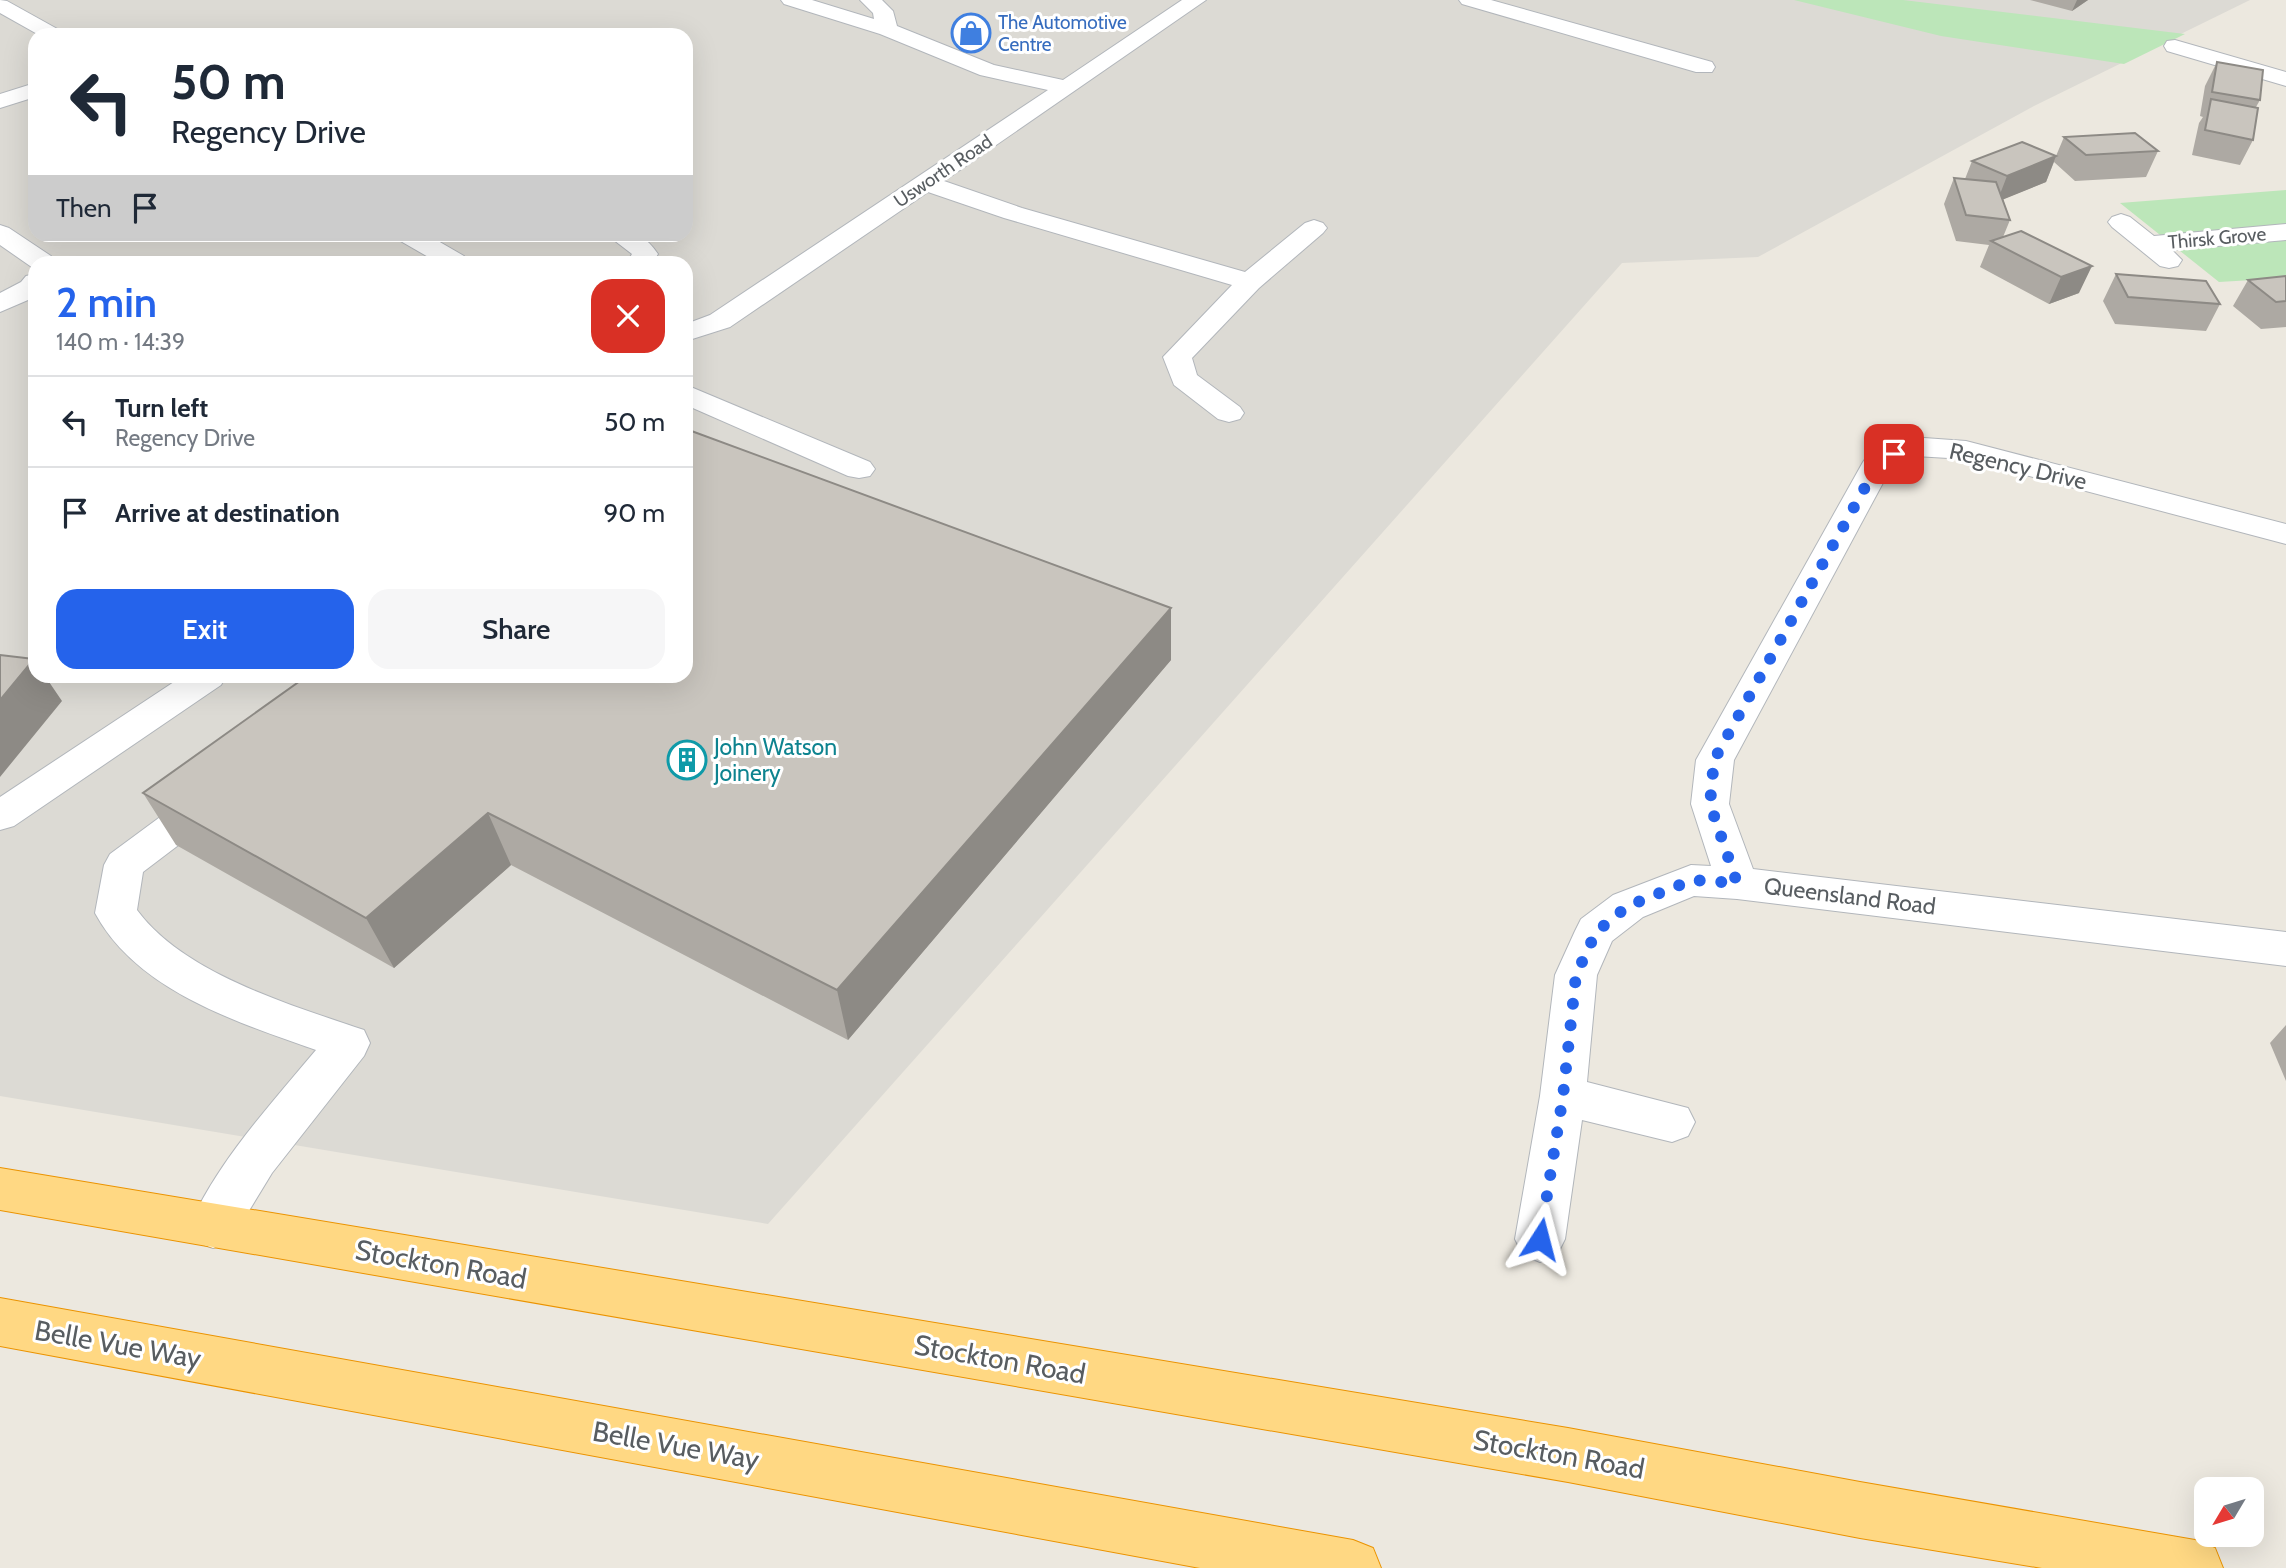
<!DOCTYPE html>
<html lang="en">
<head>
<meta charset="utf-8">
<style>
	body { margin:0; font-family:Cabin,sans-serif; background:#f6f6f7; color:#1f2937; height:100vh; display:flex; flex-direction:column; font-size:26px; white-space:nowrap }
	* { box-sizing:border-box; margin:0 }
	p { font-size:23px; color:#747a83 }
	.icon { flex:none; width:38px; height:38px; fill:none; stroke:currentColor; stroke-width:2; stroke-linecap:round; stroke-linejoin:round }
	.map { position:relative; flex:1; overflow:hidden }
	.side { position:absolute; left:28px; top:256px; width:665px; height:427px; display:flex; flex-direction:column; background:#fff; border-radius:21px; box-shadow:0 7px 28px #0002 }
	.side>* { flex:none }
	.banner { position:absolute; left:28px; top:28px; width:665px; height:214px; border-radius:21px; box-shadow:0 7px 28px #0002; background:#fff; color:#1f2937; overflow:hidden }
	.needle { width:46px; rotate:232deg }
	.buttons { position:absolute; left:2194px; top:1477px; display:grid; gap:14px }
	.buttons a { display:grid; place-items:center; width:70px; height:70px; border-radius:14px; background:#fff; box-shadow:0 7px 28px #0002; font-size:35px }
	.pin { position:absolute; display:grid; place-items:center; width:60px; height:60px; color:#fff; margin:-30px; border-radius:14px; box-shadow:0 4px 10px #0006 }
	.me { position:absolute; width:77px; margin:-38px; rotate:9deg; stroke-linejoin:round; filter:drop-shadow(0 0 5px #0008) }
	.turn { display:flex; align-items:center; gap:24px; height:147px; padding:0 28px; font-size:32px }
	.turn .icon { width:91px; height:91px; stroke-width:2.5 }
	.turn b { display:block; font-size:49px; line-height:60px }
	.then { display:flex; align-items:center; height:66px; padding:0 28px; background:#0003; gap:14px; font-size:26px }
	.round { display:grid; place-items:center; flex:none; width:74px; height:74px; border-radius:21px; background:#f6f6f7 }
	.overview { display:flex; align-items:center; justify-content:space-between; height:119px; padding:0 28px }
	h1 { font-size:42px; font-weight:600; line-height:52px; color:#2563eb }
	.action { display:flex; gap:14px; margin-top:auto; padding:14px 28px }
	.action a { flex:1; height:80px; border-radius:21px; background:#2563eb; color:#fff; font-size:28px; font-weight:600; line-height:80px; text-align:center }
	.action a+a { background:#f6f6f7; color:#1f2937 }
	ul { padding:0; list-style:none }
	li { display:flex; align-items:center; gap:21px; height:91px; padding:0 28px; border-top:2px solid #e0e1e3 }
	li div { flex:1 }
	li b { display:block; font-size:26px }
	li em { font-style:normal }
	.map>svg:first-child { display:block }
</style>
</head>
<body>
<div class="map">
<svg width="2286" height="1568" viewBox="0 0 2286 1568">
	<rect width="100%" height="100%" fill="#ece8df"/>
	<path fill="#dcdad4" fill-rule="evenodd" d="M 0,0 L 2250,0 L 2034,106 L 1758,257 L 1622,263 L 768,1224 L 0,1096 ZM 35,35 L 686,35 L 686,234 L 35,234 ZM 35,262 L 686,262 L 686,676 L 35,676 Z"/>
	<path fill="#bce6b9" d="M 1794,0 L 1903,0 L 2185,34 L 2124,64 L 1941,36 Z
		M 2286,190 L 2286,278 L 2219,282 L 2120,203 Z"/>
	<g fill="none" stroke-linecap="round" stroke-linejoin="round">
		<defs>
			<path id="minor" d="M 0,0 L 7,1 L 61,31 L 65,35 L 39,35 L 0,13 Z
				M 781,0 L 812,0 L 874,19 L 873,13 L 860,0 L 882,0 L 893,11 L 897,26 L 994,65 L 1063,80 L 1182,0 L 1206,0 L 944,181 L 1022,208 L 1245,272 L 1305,223 L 1314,220 L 1323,223 L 1327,228 L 1323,233 L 1259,288 L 1192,358 L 1197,375 L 1240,407 L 1244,413 L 1240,419 L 1229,422 L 1218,419 L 1174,385 L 1163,357 L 1232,285 L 1004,218 L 928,192 L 730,327 L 686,341 L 686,324 L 710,315 L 1048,90 L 980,75 L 880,34 L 784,4 Z
				M 1459,0 L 1491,0 L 1712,62 L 1715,67 L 1712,72 L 1696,72 L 1462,4 Z
				M 2175,40 L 2286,72 L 2286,86 L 2167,51 L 2164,46 L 2167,41 Z
				M 35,83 L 35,97 L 0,108 L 0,94 Z
				M 2121,214 L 2130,217 L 2154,236 L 2286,224 L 2286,240 L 2172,250 L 2182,260 L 2178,266 L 2169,268 L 2160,266 L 2112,227 L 2108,222 L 2112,217 Z
				M 0,225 L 9,228 L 51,256 L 55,262 L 35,262 L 35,268 L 33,268 L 0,245 Z
				M 393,234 L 426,234 L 464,256 L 468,262 L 437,262 L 397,239 Z
				M 606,234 C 633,234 642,231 658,254 L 653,262 L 627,262 L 632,254 Z
				M 35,274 L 35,297 L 0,312 L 0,293 L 21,282 L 26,276 Z
				M 686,385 L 870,462 L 875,469 L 870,476 L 859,478 L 848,476 L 686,405 Z
				M 1910,437 L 1966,441 L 2286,524 L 2286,544 L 1965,459 L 1915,456 L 1891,468 L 1734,760 L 1729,804 L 1753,869 L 2286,932 L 2286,966 L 1737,899 L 1694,896 L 1643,917 L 1612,941 L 1597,975 L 1587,1082 L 1688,1108 L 1695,1122 L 1688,1136 L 1672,1142 L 1582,1120 L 1565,1239 L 1557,1255 L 1540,1262 L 1523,1255 L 1515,1239 L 1540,1096 L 1555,975 L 1575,931 L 1581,919 L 1613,895 L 1691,865 L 1711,866 L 1691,804 L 1696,760 L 1863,462 L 1868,455 Z
				M 183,676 L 226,676 L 221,685 L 14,826 L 0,830 L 0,797 Z
				M 208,788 L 222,792 L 227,802 L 222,812 L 143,872 L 137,910 C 184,974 291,1005 364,1030 L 370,1043 L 364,1056 L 272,1173 L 230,1242 L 213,1248 L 196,1242 L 189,1226 C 219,1160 270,1105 316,1050 C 237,1022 137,991 95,913 L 104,865 L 110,854 L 194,792 Z"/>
			<path id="highway" d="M 0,1168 L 1568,1428 L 1860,1482 L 2195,1540 L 2215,1548 L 2223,1568 L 2042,1568 L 1860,1538 L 1568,1482 L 0,1210 Z
				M 0,1298 L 1353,1540 L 1373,1548 L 1381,1568 L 1200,1568 L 0,1346 Z"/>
		</defs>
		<use href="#minor" stroke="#b2b6bb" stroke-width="2"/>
		<use href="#highway" stroke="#eb9300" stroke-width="2"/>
		<use href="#minor" fill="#fff" fill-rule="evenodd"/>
		<use href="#highway" fill="#ffd883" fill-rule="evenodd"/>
	</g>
	<path fill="#ada9a3" d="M 2030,0 L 2088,0 L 2072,11 Z
		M 2217,62 L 2260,100 L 2256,107 L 2253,140 L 2240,165 L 2192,155 L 2199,123 L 2203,117 L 2200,116 L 2205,86 Z
		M 2064,137 L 2158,151 L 2146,177 L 2075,181 L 2054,162 L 2046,182 L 2003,199 L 2010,220 L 2003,237 L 2021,231 L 2079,293 L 2049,304 L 1980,267 L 1989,245 L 1956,241 L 1944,204 L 1954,178 L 1965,179 L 1972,161 L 2056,156 Z
		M 2116,274 L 2220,304 L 2206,331 L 2115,324 L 2103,301 Z
		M 2286,276 L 2286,327 L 2261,329 L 2233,306 L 2248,280 Z
		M 1171,608 L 1171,660 L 848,1040 L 511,865 L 394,968 L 176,845 L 143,793 Z
		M 2286,1025 L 2286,1081 L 2270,1043 Z"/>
	<path fill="#8d8a85" d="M 2077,0 L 2088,0 L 2072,11 Z
		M 2056,156 L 2046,182 L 1997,202 L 2007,176 Z
		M 2092,266 L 2079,293 L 2049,304 L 2061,277 Z
		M 1171,608 L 1171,660 L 848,1040 L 837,990 Z
		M 34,659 L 35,676 L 45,676 L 62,701 L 0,777 L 0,700 Z
		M 488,813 L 511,865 L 394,968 L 366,918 Z"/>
	<path fill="#c9c5be" stroke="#8d8a85" stroke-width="2" d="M 2217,62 L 2263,70 L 2260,100 L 2212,92 Z
		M 2211,99 L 2258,108 L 2253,140 L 2205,130 Z
		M 2135,133 L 2158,151 L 2086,155 L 2064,137 Z
		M 2022,142 L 2056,156 L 2007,176 L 1972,161 Z
		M 1954,178 L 1996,182 L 2010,220 L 1966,215 Z
		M 2021,231 L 2092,266 L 2061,277 L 1991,241 Z
		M 2116,274 L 2206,281 L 2220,304 L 2128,297 Z
		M 2286,276 L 2286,301 L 2276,302 L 2248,280 Z
		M 686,429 L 1171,608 L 837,990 L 488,813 L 366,918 L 143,793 L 307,676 L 686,676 Z
		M 0,655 L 34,659 L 0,700 Z"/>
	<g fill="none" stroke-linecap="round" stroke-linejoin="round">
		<path stroke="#2563eb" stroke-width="12" stroke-dasharray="0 21.6" d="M 1540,1239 L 1563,1096 L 1576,975 L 1596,932 L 1628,906 L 1692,880 L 1737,883 L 1710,804 L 1714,760 L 1879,462 L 1894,454"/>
	</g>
	<defs>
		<symbol id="shop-ring" viewBox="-11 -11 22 22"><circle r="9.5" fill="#fff" stroke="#3f7fe0" stroke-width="1.5"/><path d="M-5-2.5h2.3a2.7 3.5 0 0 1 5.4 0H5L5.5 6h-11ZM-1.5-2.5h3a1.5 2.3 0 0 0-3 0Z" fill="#3f7fe0"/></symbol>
		<symbol id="building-ring" viewBox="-11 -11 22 22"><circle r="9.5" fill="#fff" stroke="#0f9aa8" stroke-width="1.5"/><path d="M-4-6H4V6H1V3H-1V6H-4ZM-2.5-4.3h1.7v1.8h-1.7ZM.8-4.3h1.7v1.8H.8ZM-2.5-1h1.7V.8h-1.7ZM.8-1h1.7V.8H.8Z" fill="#0f9aa8"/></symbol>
	</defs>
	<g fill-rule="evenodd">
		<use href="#shop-ring" x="949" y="11" width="44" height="44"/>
		<use href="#building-ring" x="665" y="738" width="44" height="44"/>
	</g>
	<g text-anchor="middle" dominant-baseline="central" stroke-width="6" stroke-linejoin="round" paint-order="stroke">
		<g font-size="19" fill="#366cbe" stroke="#fff" text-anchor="start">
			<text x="998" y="22">The Automotive<tspan x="998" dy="22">Centre</tspan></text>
		</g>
		<g font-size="19" fill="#585d61" stroke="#fff">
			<text transform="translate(943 171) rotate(-34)">Usworth Road</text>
			<text transform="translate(2217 238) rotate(-5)">Thirsk Grove</text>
		</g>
		<g font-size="23" fill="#585d61" stroke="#fff">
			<text transform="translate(2018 466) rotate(13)">Regency Drive</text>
			<text transform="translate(1850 896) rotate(7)">Queensland Road</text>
		</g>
		<g font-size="23" fill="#0d838f" stroke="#fff" text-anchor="start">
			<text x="714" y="747">John Watson<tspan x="714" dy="26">Joinery</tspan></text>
		</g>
		<g font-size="28" fill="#585d61" stroke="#fff">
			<text transform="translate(441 1264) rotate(10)">Stockton Road</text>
			<text transform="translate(118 1344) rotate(10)">Belle Vue Way</text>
			<text transform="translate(1000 1359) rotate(10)">Stockton Road</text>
			<text transform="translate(676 1445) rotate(10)">Belle Vue Way</text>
			<text transform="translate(1559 1454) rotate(10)">Stockton Road</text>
		</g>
	</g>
</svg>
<div class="buttons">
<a><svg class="needle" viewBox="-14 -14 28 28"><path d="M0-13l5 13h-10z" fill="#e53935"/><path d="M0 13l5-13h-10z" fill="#747a83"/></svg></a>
</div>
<div class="pin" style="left:1894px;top:454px;background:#d93025"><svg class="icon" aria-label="arrive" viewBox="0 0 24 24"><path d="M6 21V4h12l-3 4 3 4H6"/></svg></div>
<svg class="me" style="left:1540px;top:1239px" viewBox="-20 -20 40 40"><path d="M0-17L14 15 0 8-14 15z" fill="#2563eb" stroke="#fff" stroke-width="4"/></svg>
<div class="banner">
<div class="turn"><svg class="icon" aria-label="left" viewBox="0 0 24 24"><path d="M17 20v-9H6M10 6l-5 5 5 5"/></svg><div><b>50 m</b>Regency Drive</div></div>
<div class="then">Then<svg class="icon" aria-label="arrive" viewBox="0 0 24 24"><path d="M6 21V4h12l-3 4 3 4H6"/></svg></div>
</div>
<section class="side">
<div class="overview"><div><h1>2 min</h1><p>140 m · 14:39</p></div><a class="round" style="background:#d93025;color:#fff"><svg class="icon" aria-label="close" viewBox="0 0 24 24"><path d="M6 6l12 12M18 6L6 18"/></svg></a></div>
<ul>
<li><svg class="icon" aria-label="left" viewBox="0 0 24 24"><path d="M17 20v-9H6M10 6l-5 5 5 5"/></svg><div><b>Turn left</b><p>Regency Drive</p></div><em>50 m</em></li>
<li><svg class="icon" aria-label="arrive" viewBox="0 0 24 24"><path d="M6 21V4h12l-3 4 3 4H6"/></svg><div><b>Arrive at destination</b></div><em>90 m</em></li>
</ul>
<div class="action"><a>Exit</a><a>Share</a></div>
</section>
</div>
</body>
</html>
